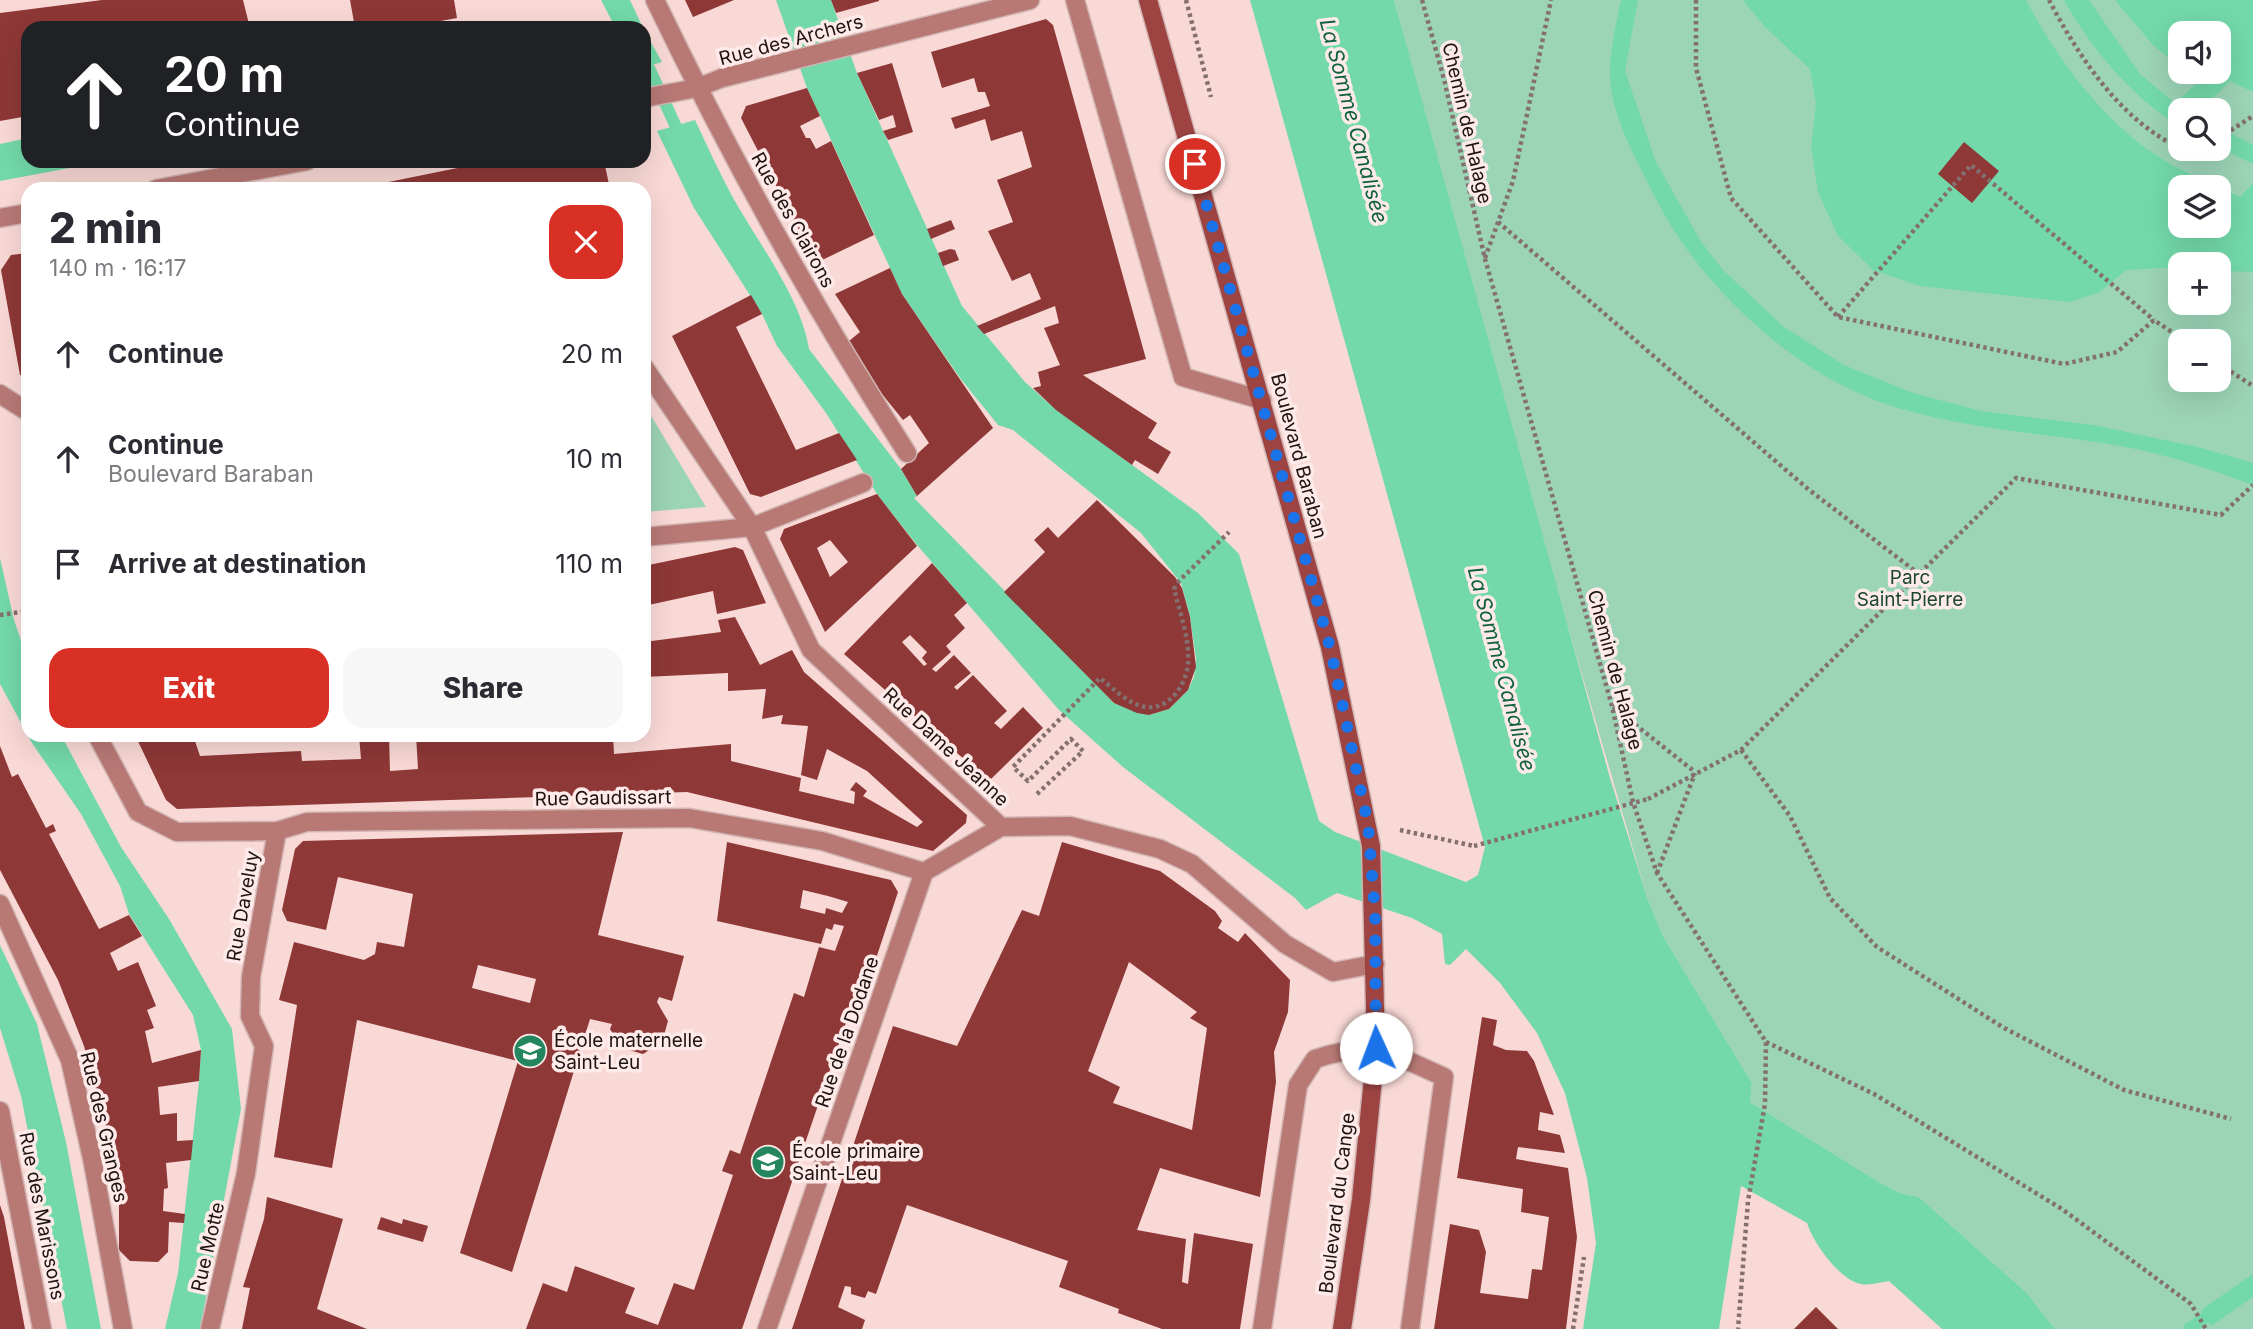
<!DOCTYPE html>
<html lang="en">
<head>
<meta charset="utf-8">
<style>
	body { margin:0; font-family:Inter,sans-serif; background:#f7f7f7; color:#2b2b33; height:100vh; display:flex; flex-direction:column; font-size:26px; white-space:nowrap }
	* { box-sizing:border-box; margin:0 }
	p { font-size:23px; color:#7c7c81 }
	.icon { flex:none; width:38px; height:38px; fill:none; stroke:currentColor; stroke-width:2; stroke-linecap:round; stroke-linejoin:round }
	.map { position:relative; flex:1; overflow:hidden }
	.side { position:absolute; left:21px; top:182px; width:630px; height:560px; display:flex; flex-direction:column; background:#fff; border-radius:21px; box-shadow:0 7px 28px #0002 }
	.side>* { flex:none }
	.guide { position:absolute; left:21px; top:21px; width:630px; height:147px; border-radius:21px; box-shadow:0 7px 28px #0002; background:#202124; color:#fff; overflow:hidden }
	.buttons { position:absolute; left:2168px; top:21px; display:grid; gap:14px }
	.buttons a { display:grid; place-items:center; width:63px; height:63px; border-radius:14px; background:#fff; box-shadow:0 7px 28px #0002; font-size:35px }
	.pin { position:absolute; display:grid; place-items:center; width:60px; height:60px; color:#fff; margin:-30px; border:4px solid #fff; border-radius:50%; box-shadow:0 2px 7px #0007 }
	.me { position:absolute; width:77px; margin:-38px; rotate:358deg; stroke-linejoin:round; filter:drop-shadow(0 0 5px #0008) }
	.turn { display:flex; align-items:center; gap:24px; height:147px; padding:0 28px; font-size:32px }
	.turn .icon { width:91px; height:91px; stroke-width:2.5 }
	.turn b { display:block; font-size:49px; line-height:60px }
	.round { display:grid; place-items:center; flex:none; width:74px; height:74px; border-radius:21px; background:#f7f7f7 }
	.head { display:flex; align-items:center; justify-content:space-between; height:119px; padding:0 28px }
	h1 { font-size:42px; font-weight:800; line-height:52px }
	.action { display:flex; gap:14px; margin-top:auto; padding:14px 28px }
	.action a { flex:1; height:80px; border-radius:21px; background:#d93025; color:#fff; font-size:28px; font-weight:800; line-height:80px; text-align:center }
	.action a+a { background:#f7f7f7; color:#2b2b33 }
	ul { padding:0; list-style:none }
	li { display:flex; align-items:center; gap:21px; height:105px; padding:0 28px }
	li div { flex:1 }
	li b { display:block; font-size:26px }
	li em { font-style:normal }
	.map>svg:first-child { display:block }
</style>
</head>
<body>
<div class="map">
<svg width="2253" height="1329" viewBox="0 0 2253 1329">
	<rect width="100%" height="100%" fill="#f9d9d6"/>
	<path fill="#9cd4b7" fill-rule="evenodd" d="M 1394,0 L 2253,0 L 2253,1329 L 2055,1329 L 2027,1293 L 1919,1197 L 1900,1193 L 1879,1182 L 1750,1102 L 1752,1083 L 1663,936 L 1647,897 L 1507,418 ZM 2180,33 L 2219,33 L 2219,72 L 2180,72 ZM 2180,110 L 2219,110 L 2219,149 L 2180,149 ZM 2180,187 L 2219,187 L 2219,226 L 2180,226 ZM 2180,264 L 2219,264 L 2219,303 L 2180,303 ZM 2180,341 L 2219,341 L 2219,380 L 2180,380 Z
		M 644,404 L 706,507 L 644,512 Z"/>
	<path fill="#73d9aa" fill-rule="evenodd" d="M 601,0 L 630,0 L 643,28 L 610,28 L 614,25 Z
		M 776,0 L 831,0 L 857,73 L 962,306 L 1025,382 L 1054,408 L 1198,513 L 1239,554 L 1319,821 L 1335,832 L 1466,882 L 1478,875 L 1485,847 L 1250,0 L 1394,0 L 1610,778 L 1647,897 L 1663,936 L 1752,1083 L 1750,1102 L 1879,1182 L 1900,1193 L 1919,1197 L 2027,1293 L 2055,1329 L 1942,1329 L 1889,1281 C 1881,1282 1868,1286 1861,1284 C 1839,1280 1813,1242 1807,1223 L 1741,1186 L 1719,1329 L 1583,1329 L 1596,1243 L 1587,1178 L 1565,1093 L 1537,1033 L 1500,983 L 1466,949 L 1450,965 L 1445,964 L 1442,934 L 1412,918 L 1337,893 L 1306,910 L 1295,898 L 1123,767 L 1059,710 L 917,545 L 877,494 L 826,413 L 777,346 L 762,314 L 694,208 L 657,131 L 695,120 C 707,145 718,170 731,194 C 756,240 801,297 809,349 L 901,469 L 917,496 L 914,498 L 1114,703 L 1149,715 L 1169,709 L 1188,690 L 1194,677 L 1196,659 L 1190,617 L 1181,583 L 1141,533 L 1013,430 L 998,425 L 960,378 L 902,294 L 807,88 Z
		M 1621,0 L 1638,0 L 1625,71 L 1655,160 L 1700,240 L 1722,269 L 1784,327 L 1844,365 L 1913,393 L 1981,411 L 2093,425 L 2198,447 L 2253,463 L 2253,485 C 2212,470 2169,455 2126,447 C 2051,433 1976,431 1902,409 C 1801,381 1701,289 1655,197 C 1637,159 1610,116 1610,73 C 1610,49 1616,24 1621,0 Z
		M 1743,0 L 2026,0 C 2057,59 2104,123 2162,159 C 2186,174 2214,185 2240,197 L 2253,183 L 2253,272 L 2219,271 L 2219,264 L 2180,264 L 2180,267 L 2126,270 L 2100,292 L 2070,302 L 1920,286 L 1873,270 L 1838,236 L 1818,192 L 1811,147 L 1816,104 L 1810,69 L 1765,27 ZM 2180,187 L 2219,187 L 2219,226 L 2180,226 Z
		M 2064,0 L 2089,0 L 2140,74 L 2175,103 L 2200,80 L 2185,72 L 2219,72 L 2219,33 L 2180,33 L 2180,68 L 2153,45 L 2115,0 L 2253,0 L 2253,92 L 2230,81 L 2201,110 L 2180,110 L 2180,127 C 2132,97 2091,49 2064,0 Z
		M 644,30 L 662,62 L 644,67 Z
		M 2219,127 L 2253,145 L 2253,164 L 2219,147 Z
		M 28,138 L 28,161 L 107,161 L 0,181 L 0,144 Z
		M 0,558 L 14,620 L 28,661 L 28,735 L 61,735 L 121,847 L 169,919 L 232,1029 L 241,1109 L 200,1329 L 165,1329 L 178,1273 L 199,1081 L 201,1050 L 193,1015 L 129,914 L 120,886 L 81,814 L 32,743 L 0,684 Z
		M 0,945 L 37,1024 L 66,1142 L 101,1329 L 67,1329 L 21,1096 L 0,1028 Z
		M 2253,1274 L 2253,1297 L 2211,1326 L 2201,1310 Z"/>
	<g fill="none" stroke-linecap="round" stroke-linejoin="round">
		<path stroke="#73d9aa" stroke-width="12" d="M 644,57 L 682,140
			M 2189,1329 L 2218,1309"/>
	</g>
	<path fill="#8e3837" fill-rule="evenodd" d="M 102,0 L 243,0 L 250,28 L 28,28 L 28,116 L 0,121 L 0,13 Z
		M 350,0 L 454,0 L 457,18 L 403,28 L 355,28 Z
		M 685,0 L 734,0 L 693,17 Z
		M 831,0 L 879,0 L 879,1 L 836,13 Z
		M 1046,19 L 1053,25 L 1146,359 L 1083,375 L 1157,423 L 1148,438 L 1171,452 L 1158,474 L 1135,460 L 1132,465 L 1056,410 L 1033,388 L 1041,386 L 1038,372 L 1060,365 L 1044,328 L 1059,323 L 1055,306 L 984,334 L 977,326 L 1041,299 L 1030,273 L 1012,281 L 988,231 L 1013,222 L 997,180 L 1032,167 L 1022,131 L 991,141 L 985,119 L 955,129 L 951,118 L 990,106 L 985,92 L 978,92 L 974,78 L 942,88 L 931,52 Z
		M 892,63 L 913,132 L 888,140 L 883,131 L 896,127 L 893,115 L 879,120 L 857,73 Z
		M 807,88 L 820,116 L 800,126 L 806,138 L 810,138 L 816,149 L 831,141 L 874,235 L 816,263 L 741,118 L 746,106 Z
		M 1964,142 L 1999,171 L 1972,203 L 1938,174 Z
		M 492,161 L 604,161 L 610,189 L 354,189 Z
		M 951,220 L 955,229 L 931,239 L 927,229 Z
		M 950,249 L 955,250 L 959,260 L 943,266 L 938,253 Z
		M 28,253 L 28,379 L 20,375 L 1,270 L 11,255 Z
		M 890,268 L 902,294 L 993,428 L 917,496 L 901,469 L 929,443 L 910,415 L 903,420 L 843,346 L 860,332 L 835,294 Z
		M 751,295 L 762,314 L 736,327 L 796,450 L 839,433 L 857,460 L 761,497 L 750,494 L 672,336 Z
		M 877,494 L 917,546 L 825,632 L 780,539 L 784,529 ZM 830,540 L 848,562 L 830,577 L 817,548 Z
		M 1097,500 L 1175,577 L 1182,588 L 1190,617 L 1196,667 L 1188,690 L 1169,709 L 1149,715 L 1137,713 L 1114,703 L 1004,592 L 1045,552 L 1034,540 L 1048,527 L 1058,538 Z
		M 735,547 L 743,550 L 766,603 L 717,614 L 713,591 L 644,606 L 644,566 Z
		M 932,563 L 967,603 L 954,615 L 965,628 L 946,646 L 951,652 L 932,669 L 936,672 L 954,655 L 971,673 L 954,687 L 957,690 L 973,675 L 1007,711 L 994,723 L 1001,729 L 1023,707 L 1043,728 L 989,781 L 844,654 ZM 910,635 L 927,652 L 922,658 L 927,664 L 924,666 L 902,642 Z
		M 735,617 L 760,665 L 792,650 L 804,672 L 967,815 L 966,823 L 933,851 L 687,792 L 177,809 L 166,800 L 135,735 L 193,735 L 200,756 L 301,751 L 302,761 L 361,759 L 359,735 L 389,735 L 390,771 L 418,769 L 416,735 L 613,735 L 614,754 L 731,744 L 731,761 L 801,778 L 799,791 L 854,804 L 855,792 L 850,790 L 856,782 L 867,791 L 863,796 L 917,827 L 923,822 L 867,771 L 827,749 L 817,780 L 801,775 L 808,726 L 781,724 L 783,715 L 762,719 L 766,689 L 728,691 L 728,673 L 644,677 L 644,642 L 721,632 L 718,620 Z
		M 0,746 L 12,777 L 18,774 L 46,828 L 53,824 L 56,831 L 49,834 L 99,929 L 129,915 L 142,936 L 110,953 L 118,971 L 138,962 L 156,1006 L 147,1010 L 154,1028 L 145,1031 L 152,1063 L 201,1050 L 199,1081 L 158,1087 L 160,1115 L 177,1113 L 177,1141 L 193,1140 L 191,1160 L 166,1163 L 168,1188 L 164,1189 L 163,1211 L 185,1214 L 184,1223 L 169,1222 L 168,1252 L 158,1262 L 130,1261 L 119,1250 L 119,1184 L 114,1156 L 84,1046 L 58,980 L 0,870 Z
		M 623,832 L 598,935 L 684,956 L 672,1001 L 659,997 L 657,1002 L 668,1021 L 662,1042 L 643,1054 L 622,1048 L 610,1029 L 612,1024 L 590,1019 L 512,1272 L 460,1253 L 518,1061 L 357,1020 L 332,1168 L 274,1157 L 297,1005 L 279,1000 L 294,942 L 364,960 L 375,954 L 377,942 L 404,947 L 413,894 L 338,877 L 326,930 L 287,921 L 282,910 L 295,849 L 303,841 ZM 478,965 L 536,979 L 530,1003 L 472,988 Z
		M 727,842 L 891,880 L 898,892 L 858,1013 L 850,1011 L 742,1329 L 526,1329 L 543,1283 L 567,1292 L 575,1266 L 635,1288 L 625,1313 L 658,1325 L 674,1283 L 694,1290 L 733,1175 L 722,1171 L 730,1150 L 740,1154 L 794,993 L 804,997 L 819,947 L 835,951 L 844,926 L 834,924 L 832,930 L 826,928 L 821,944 L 717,921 ZM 803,890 L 828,896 L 848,902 L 842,913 L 826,908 L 825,914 L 800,908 Z
		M 1062,842 L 1160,871 L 1215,911 L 1222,921 L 1218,928 L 1238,942 L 1245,933 L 1290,980 L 1288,1012 L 1274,1052 L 1276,1082 L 1260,1197 L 1160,1168 L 1137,1230 L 1186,1239 L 1182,1282 L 1188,1284 L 1194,1233 L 1253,1244 L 1240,1329 L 1162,1329 L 1118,1313 L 1119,1309 L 1059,1287 L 1068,1261 L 907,1205 L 876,1294 L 868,1291 L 865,1298 L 851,1294 L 851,1287 L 845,1286 L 838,1307 L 865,1320 L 862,1329 L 792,1329 L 893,1026 L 957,1046 L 1022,910 L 1039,916 ZM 1129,962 L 1197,1012 L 1190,1018 L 1207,1028 L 1192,1130 L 1113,1103 L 1120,1087 L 1088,1071 Z
		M 1482,1017 L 1497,1020 L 1493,1045 L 1506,1050 L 1527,1051 L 1534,1061 L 1554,1115 L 1540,1112 L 1538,1130 L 1560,1135 L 1565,1153 L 1518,1147 L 1516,1159 L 1568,1168 L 1577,1237 L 1566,1329 L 1434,1329 L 1450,1224 L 1479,1230 L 1486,1252 L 1480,1293 L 1528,1299 L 1532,1269 L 1542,1270 L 1549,1217 L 1521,1212 L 1523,1189 L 1457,1178 Z
		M 267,1197 L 343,1219 L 317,1309 L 367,1329 L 242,1329 L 250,1288 L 243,1287 L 264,1219 Z
		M 0,1205 L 4,1217 L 25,1329 L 0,1329 Z
		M 381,1217 L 402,1224 L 403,1219 L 428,1226 L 423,1242 L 377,1229 Z
		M 1816,1307 L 1838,1329 L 1794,1329 Z"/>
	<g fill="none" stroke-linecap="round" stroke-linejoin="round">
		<defs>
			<path id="lane" d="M 1075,0 L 1183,377 L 1262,400"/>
			<path id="street" d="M 655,0 C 730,156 814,308 907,453
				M 644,98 L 697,88 L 722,78 L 1030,0
				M 156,189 L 307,161
				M 0,218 L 28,213
				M 644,367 L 752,527 L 811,650 L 1001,827 L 1070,826 L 1160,849 L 1192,864 L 1285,944 L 1333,972 L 1375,964
				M 0,394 L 28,412
				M 644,537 L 752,527 L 863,483
				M 97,735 L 138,812 L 177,832 L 277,831 L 251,977 L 250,1016 L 264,1046 L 246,1173 L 210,1329
				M 277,831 L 307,822 L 689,818 L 822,841 L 924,872
				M 0,904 L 70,1060 L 93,1163 L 123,1329
				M 0,1111 L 42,1329
				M 767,1329 L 924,872 L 1001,827
				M 1262,1329 L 1298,1085 L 1315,1059 C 1376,1039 1389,1053 1444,1077 L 1410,1329"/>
			<path id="secondary" d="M 1148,0 L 1330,647 L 1371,846 L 1376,1048 L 1361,1200 L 1342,1329"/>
		</defs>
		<use href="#lane" stroke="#d1b5b3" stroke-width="21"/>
		<use href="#street" stroke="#d1b5b3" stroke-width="21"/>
		<use href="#secondary" stroke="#d1b5b3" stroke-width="21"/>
		<path stroke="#84706e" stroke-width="4.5" stroke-dasharray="3.5 3.5" stroke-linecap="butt" d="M 1186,0 L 1211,97
			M 1422,0 L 1444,79 L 1485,259 L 1612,706 L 1633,802 L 1657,873 L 1766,1042 L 1765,1104 L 1748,1201 L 1738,1329
			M 1696,0 L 1696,68 L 1731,198 L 1838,317 L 2064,364 L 2117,352 L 2154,320 L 2185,341
			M 2049,0 C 2079,57 2120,120 2180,148
			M 2219,138 L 2253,116
			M 2183,149 L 2196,155 L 2205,149
			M 1498,222 L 1808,489 L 1919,574
			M 1485,258 L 1513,181 L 1551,0
			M 1838,317 L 1971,165 L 2154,320
			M 2219,364 L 2253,386
			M 0,615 L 28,611
			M 1613,707 L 1695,772
			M 1741,750 L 1790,816 L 1830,898 L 1877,947 L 2004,1028 L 2124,1090 L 2231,1119
			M 1037,794 L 1083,751 L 1071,739 L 1028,781 L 1013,767 L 1100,678 C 1113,688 1129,705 1146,707 C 1169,710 1186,685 1188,664 C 1190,640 1180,613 1174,589 L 1179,581 L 1229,532
			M 1648,799 L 1741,750 L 2016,478 L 2221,515 L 2253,485
			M 1400,830 L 1474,846
			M 1657,873 L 1695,773
			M 1766,1042 L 1874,1094 L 2062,1209 L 2191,1304 L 2206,1329
			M 1573,1329 L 1584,1257"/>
		<use href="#lane" stroke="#b87975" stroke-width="18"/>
		<use href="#street" stroke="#b87975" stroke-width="18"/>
		<use href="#secondary" stroke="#9d4442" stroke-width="18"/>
		<path stroke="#84706e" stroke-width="4.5" stroke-dasharray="3.5 3.5" stroke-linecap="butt" d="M 1474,846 L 1648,799"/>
	</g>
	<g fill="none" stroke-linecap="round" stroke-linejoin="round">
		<path stroke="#1a73e8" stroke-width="12" stroke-dasharray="0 21.6" d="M 1195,164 L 1330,647 L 1368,824 L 1375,913 L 1376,1048"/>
	</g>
	<defs>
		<symbol id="school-disc" viewBox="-11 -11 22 22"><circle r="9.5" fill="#24865f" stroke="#feeae8"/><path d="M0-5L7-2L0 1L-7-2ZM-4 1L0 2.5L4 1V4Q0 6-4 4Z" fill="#fff"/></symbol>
	</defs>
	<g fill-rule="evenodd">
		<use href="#school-disc" x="511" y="1032" width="38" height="38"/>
		<use href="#school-disc" x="749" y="1143" width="38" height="38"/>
	</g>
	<g text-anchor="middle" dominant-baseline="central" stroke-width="7" stroke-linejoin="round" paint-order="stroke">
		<g font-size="19" fill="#1d1312" stroke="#feeae8">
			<text transform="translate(791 40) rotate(-15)">Rue des Archers</text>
			<text transform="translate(1467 123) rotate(77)">Chemin de Halage</text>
			<text transform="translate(793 220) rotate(61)">Rue des Clairons</text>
			<text transform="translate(1299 456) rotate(75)">Boulevard Baraban</text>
			<text transform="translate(1615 670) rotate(75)">Chemin de Halage</text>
			<text transform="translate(946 747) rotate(43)">Rue Dame Jeanne</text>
			<text transform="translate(603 798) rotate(-1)">Rue Gaudissart</text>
			<text transform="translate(243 906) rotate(-80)">Rue Daveluy</text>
			<text transform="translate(847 1032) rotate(-71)">Rue de la Dodane</text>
			<text transform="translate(104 1127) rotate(77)">Rue des Granges</text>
			<text transform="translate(1337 1203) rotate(-83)">Boulevard du Cange</text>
			<text transform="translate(42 1216) rotate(79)">Rue des Marissons</text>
			<text transform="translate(208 1247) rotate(-77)">Rue Motte</text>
		</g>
		<g font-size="19" fill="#1a4633" stroke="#feeae8">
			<text x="1910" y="577">Parc<tspan x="1910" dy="22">Saint-Pierre</tspan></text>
		</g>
		<g font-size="19" fill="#1d1312" stroke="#feeae8" text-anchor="start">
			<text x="554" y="1040">École maternelle<tspan x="554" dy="22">Saint-Leu</tspan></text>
			<text x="792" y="1151">École primaire<tspan x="792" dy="22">Saint-Leu</tspan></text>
		</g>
		<g font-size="21" font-style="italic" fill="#106042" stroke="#feeae8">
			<text transform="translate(1354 121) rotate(75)">La Somme Canalisée</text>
			<text transform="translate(1502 669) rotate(75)">La Somme Canalisée</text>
		</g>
	</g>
</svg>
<div class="buttons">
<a><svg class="icon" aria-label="sound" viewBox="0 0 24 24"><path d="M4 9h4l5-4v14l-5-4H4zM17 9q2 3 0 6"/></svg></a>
<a><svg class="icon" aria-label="search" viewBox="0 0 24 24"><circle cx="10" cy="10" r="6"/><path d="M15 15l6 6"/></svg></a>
<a><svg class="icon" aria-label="layers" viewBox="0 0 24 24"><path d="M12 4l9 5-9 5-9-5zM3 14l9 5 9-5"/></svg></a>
<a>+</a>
<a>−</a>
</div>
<div class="pin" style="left:1195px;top:164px;background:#d93025"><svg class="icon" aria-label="arrive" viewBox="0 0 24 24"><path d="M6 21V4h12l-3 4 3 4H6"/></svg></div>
<svg class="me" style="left:1376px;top:1048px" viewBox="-20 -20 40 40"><circle r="19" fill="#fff"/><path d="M0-13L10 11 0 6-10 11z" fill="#1a73e8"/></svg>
<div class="guide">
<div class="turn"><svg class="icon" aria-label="ahead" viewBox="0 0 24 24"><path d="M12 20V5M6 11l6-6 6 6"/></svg><div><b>20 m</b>Continue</div></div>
</div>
<section class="side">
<div class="head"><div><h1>2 min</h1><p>140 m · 16:17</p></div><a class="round" style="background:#d93025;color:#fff"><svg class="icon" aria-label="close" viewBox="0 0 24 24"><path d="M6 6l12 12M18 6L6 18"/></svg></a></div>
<ul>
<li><svg class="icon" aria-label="ahead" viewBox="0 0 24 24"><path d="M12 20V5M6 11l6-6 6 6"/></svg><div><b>Continue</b></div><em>20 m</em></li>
<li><svg class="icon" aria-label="ahead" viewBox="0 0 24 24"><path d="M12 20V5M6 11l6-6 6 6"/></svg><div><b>Continue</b><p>Boulevard Baraban</p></div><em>10 m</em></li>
<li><svg class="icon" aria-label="arrive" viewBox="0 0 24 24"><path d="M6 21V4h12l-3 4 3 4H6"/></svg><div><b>Arrive at destination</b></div><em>110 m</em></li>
</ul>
<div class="action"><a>Exit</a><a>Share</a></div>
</section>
</div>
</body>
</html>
